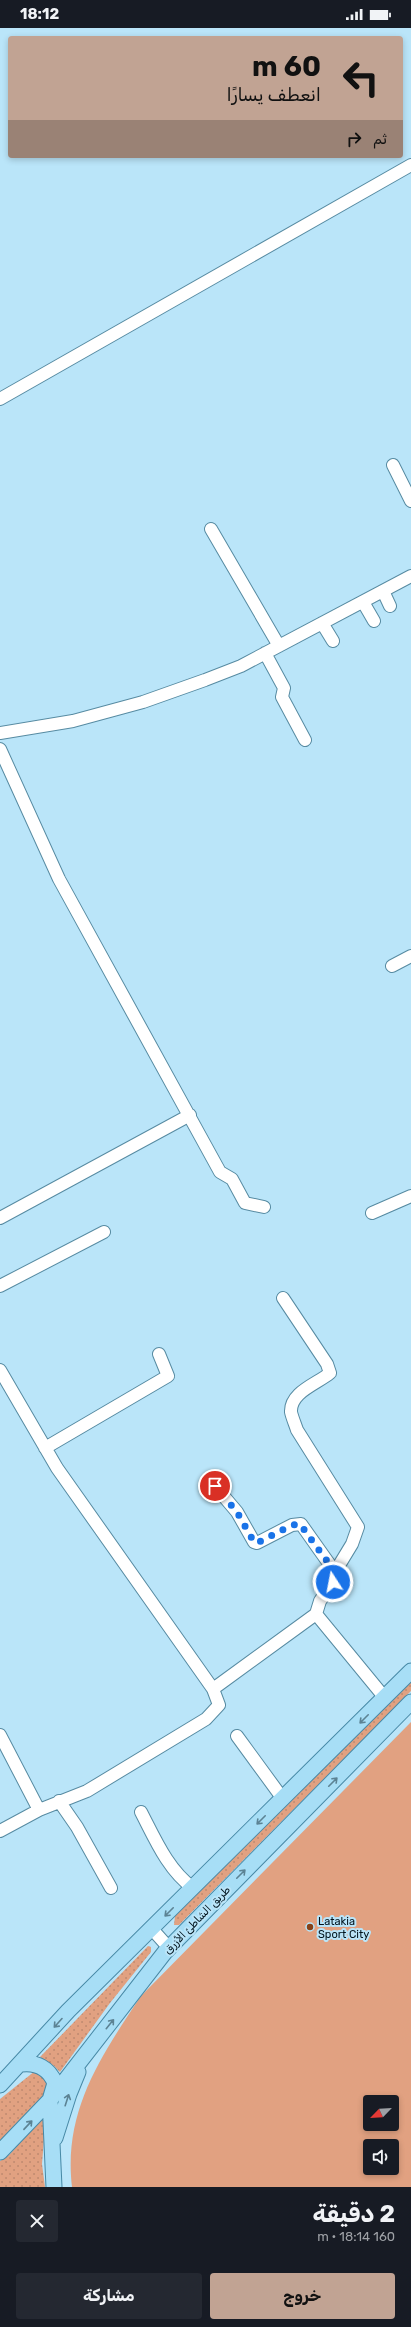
<!DOCTYPE html>
<html lang="ar">
<head>
<meta charset="utf-8">
<style>
	body { margin:0; font-family:Rubik,Cairo,sans-serif; background:#242831; color:#f1f3f6; direction:rtl; height:100vh; display:flex; flex-direction:column; font-size:15px; white-space:nowrap }
	* { box-sizing:border-box; margin:0 }
	p { font-size:13px; color:#9ea1a6 }
	.icon { flex:none; width:22px; height:22px; fill:none; stroke:currentColor; stroke-width:2; stroke-linecap:round; stroke-linejoin:round }
	.map { position:relative; height:2159px; overflow:hidden; direction:ltr }
	.drawer { display:flex; flex-direction:column; background:#171b24; flex:1 }
	.drawer>* { flex:none }
	.top-card { position:absolute; left:8px; top:8px; width:395px; height:122px; border-radius:4px; box-shadow:0 2px 6px #0003; direction:rtl; background:#c1a393; color:#111; overflow:hidden }
	.needle { width:26px; rotate:245deg }
	.buttons { position:absolute; left:363px; top:2067px; display:grid; gap:8px }
	.buttons a { display:grid; place-items:center; width:36px; height:36px; border-radius:4px; background:#171b24; box-shadow:0 2px 6px #0003; font-size:20px }
	.pin { position:absolute; display:grid; place-items:center; width:34px; height:34px; color:#fff; margin:-17px; border:2px solid #fff; border-radius:50%; box-shadow:0 1px 4px #0007 }
	.me { position:absolute; width:44px; margin:-22px; rotate:349deg; stroke-linejoin:round; filter:drop-shadow(0 0 3px #0008) }
	.turn { display:flex; align-items:center; gap:14px; height:84px; padding:0 16px; font-size:18px }
	.turn .icon { width:52px; height:52px; stroke-width:2.5 }
	.turn b { display:block; font-size:28px; line-height:34px }
	.then { display:flex; align-items:center; height:38px; padding:0 16px; background:#0003; gap:8px; font-size:15px }
	.round { display:grid; place-items:center; flex:none; width:42px; height:42px; border-radius:4px; background:#242831 }
	.head { display:flex; align-items:center; justify-content:space-between; height:68px; padding:0 16px }
	h1 { font-size:24px; font-weight:700; line-height:30px }
	.button { display:flex; gap:8px; margin-top:auto; padding:8px 16px }
	.button a { flex:1; height:46px; border-radius:4px; background:#c1a393; color:#111; font-size:16px; font-weight:700; line-height:46px; text-align:center }
	.button a+a { background:#242831; color:#f1f3f6 }
	.status { display:flex; justify-content:space-between; align-items:center; height:28px; padding:0 20px; background:#171b24; direction:ltr }
	.status svg { height:11px; fill:currentColor }
	.map>svg:first-child { display:block }
</style>
</head>
<body>
<div class="status"><b>18:12</b><svg viewBox="0 0 49 12"><path d="M0 12V9h3v3zM5 12V6h3v6zM10 12V3h3v9zM15 12V0h3v12zM26 1h20v11H26zM47 4h2v5h-2z"/></svg></div>
<div class="map">
<svg width="411" height="2159" viewBox="0 0 411 2159">
	<defs>
		<pattern id="grass-dots" width="8" height="8" patternUnits="userSpaceOnUse"><rect width="8" height="8" fill="#e1a181"/><path d="M2 2h.1M6 6h.1" fill="none" stroke="#bf8a6f" stroke-width="1.8" stroke-linecap="round"/></pattern>
	</defs>
	<rect width="100%" height="100%" fill="#bae5f9"/>
	<path fill="url(#grass-dots)" d="M 411,1653 L 411,1663 L 179,1897 L 174,1897 L 175,1888 Z
		M 148,1918 L 151,1919 L 151,1924 L 110,1975 L 60,2044 L 54,2038 L 40,2029 Z
		M 35,2043 L 46,2048 L 48,2060 L 42,2070 L 0,2116 L 0,2071 Z
		M 46,2086 L 42,2136 L 45,2159 L 0,2159 L 0,2133 L 9,2127 Z"/>
	<path fill="#e1a181" fill-rule="evenodd" d="M 411,1694 L 411,2159 L 72,2159 C 63,2083 101,2028 141,1968 ZM 370,2074 L 392,2074 L 392,2096 L 370,2096 ZM 370,2118 L 392,2118 L 392,2140 L 370,2140 Z"/>
	<g fill="none" stroke-linecap="round" stroke-linejoin="round">
		<defs>
			<path id="minor" d="M 0,371 L 411,137
				M 393,437 L 411,473
				M 211,501 L 279,618
				M 383,563 L 390,578
				M 363,574 L 374,593
				M 322,595 L 333,613
				M 265,625 L 284,660 L 282,669 L 305,712
				M 0,705 L 73,693 L 143,674 L 205,652 L 241,638 L 411,548
				M 0,721 L 59,851 L 220,1144 L 232,1151 L 245,1175 L 264,1179
				M 392,938 L 411,928
				M 372,1185 L 411,1168
				M 0,1190 L 190,1087
				M 0,1258 L 104,1204
				M 283,1270 L 327,1336 L 330,1345 C 317,1356 290,1364 291,1384 C 292,1389 295,1396 297,1402 L 358,1499 L 352,1516 L 335,1544 L 333,1554 L 320,1573 L 316,1586
				M 0,1342 L 57,1440 L 213,1661 L 219,1677 L 206,1691 L 87,1763 L 39,1782 L 0,1803
				M 45,1420 L 168,1348 L 159,1326
				M 215,1458 L 237,1484 L 254,1514 L 257,1515 L 292,1497 L 301,1496 L 335,1544
				M 213,1661 L 316,1586 L 385,1670
				M 0,1707 L 39,1782
				M 237,1708 L 283,1771
				M 59,1773 L 77,1799 L 111,1860
				M 141,1784 C 155,1811 168,1842 193,1860
				M 152,1901 L 169,1920"/>
			<path id="major" d="M 21,2036 C 37,2034 49,2040 55,2055 L 50,2072 L 54,2159
				M 0,2057 L 68,1983 L 411,1643
				M 55,2110 L 69,2066 L 78,2044
				M 0,2124 L 50,2072 L 165,1924 L 411,1674"/>
		</defs>
		<use href="#minor" stroke="#578ba2" stroke-width="14"/>
		<use href="#major" stroke="#4789a6" stroke-width="17"/>
		<use href="#minor" stroke="#fff" stroke-width="12"/>
		<use href="#major" stroke="#a7def6" stroke-width="15"/>
	</g>
	<defs><path id="oneway-shaft" d="M-6 0H5M1.5-3L5.5 0L1.5 3" fill="none" stroke-width="1.6" stroke-linecap="round" stroke-linejoin="round"/></defs>
	<g stroke="#5c8394">
		<use href="#oneway-shaft" transform="translate(364 1691) rotate(135)"/>
		<use href="#oneway-shaft" transform="translate(333 1754) rotate(-45)"/>
		<use href="#oneway-shaft" transform="translate(261 1792) rotate(135)"/>
		<use href="#oneway-shaft" transform="translate(241 1846) rotate(-45)"/>
		<use href="#oneway-shaft" transform="translate(169 1884) rotate(135)"/>
		<use href="#oneway-shaft" transform="translate(58 1995) rotate(132)"/>
		<use href="#oneway-shaft" transform="translate(110 1996) rotate(-51)"/>
		<use href="#oneway-shaft" transform="translate(67 2072) rotate(-72)"/>
		<use href="#oneway-shaft" transform="translate(28 2097) rotate(-47)"/>
	</g>
	<g fill="none" stroke-linecap="round" stroke-linejoin="round">
		<path stroke="#1a73e8" stroke-width="7" stroke-dasharray="0 12.6" d="M 215,1458 L 237,1484 L 254,1514 L 257,1515 L 292,1497 L 300,1496 L 335,1544 L 333,1554"/>
	</g>
	<circle fill="#874219" stroke="#bae5f9" stroke-width="1.5" cx="310" cy="1899" r="4"/>
	<g text-anchor="middle" dominant-baseline="central" stroke-width="4" stroke-linejoin="round" paint-order="stroke">
		<g font-size="11" fill="#01131c" stroke="#bae5f9">
			<text transform="translate(197 1892) rotate(-46)">طريق الشاطئ الأزرق</text>
		</g>
		<g font-size="11" fill="#01131c" stroke="#bae5f9" text-anchor="start">
			<text x="318" y="1893">Latakia<tspan x="318" dy="13">Sport City</tspan></text>
		</g>
	</g>
</svg>
<div class="buttons">
<a><svg class="needle" viewBox="-14 -14 28 28"><path d="M0-13l5 13h-10z" fill="#e53935"/><path d="M0 13l5-13h-10z" fill="#9ea1a6"/></svg></a>
<a><svg class="icon" aria-label="sound" viewBox="0 0 24 24"><path d="M4 9h4l5-4v14l-5-4H4zM17 9q2 3 0 6"/></svg></a>
</div>
<div class="pin" style="left:215px;top:1458px;background:#d93025"><svg class="icon" aria-label="arrive" viewBox="0 0 24 24"><path d="M6 21V4h12l-3 4 3 4H6"/></svg></div>
<svg class="me" style="left:333px;top:1554px" viewBox="-20 -20 40 40"><circle r="17" fill="#1a73e8" stroke="#fff" stroke-width="3"/><path d="M0-11L8 9 0 5-8 9z" fill="#fff"/></svg>
<div class="top-card">
<div class="turn"><svg class="icon" aria-label="left" viewBox="0 0 24 24"><path d="M17 20v-9H6M10 6l-5 5 5 5"/></svg><div><b>60 m</b>انعطف يسارًا</div></div>
<div class="then">ثم<svg class="icon" aria-label="right" viewBox="0 0 24 24"><path d="M7 20v-9h11M14 6l5 5-5 5"/></svg></div>
</div>
</div>
<section class="drawer">
<div class="head"><div><h1>2 دقيقة</h1><p>160 m · 18:14</p></div><a class="round"><svg class="icon" aria-label="close" viewBox="0 0 24 24"><path d="M6 6l12 12M18 6L6 18"/></svg></a></div>
<div class="button"><a>خروج</a><a>مشاركة</a></div>
</section>
</body>
</html>
